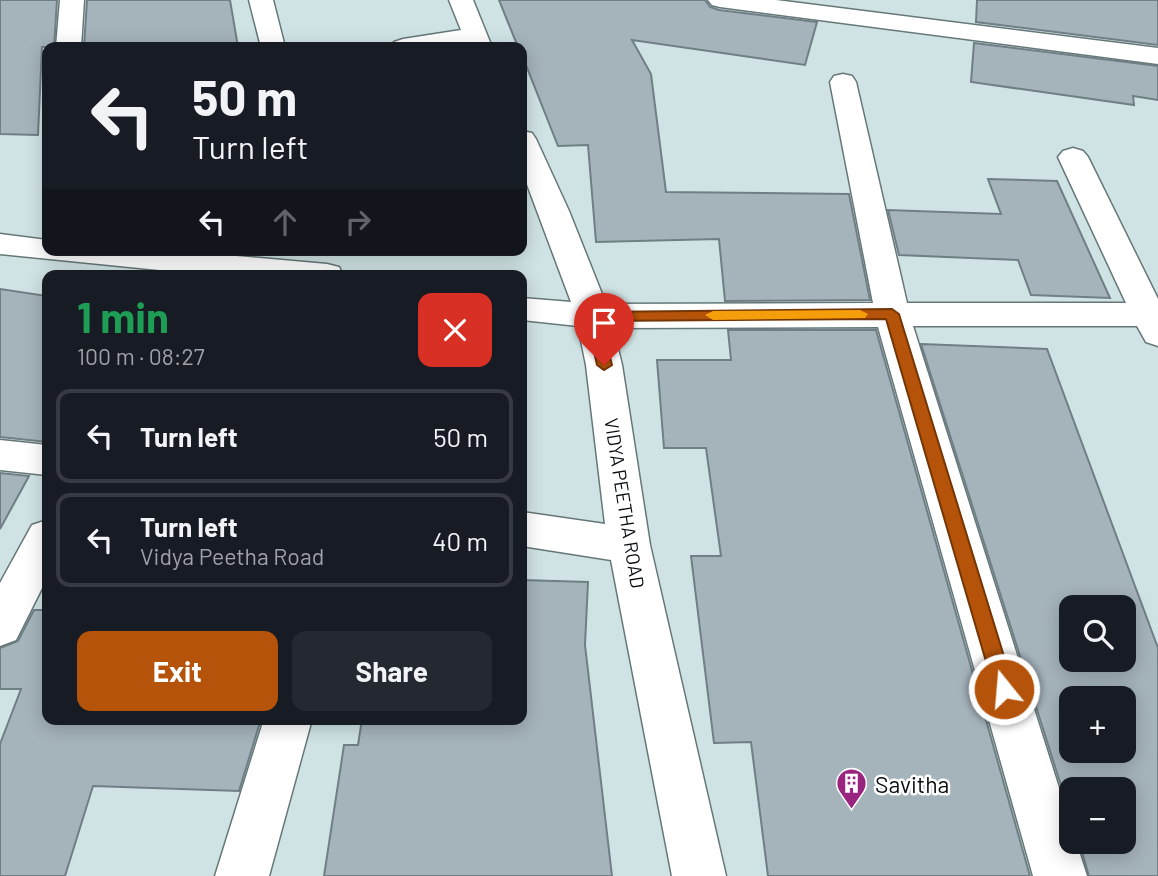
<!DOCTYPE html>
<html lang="en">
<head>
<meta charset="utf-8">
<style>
	body { margin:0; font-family:Barlow,sans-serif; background:#242831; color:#f1f3f6; height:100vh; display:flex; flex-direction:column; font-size:26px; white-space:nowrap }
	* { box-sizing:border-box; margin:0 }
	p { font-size:23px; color:#9ea1a6 }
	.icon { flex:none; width:38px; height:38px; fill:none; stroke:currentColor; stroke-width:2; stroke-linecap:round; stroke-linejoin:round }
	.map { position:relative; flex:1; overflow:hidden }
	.details { position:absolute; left:42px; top:270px; width:485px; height:455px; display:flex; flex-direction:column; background:#171b24; border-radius:14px; box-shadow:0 4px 18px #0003 }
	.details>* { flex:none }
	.hud { position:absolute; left:42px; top:42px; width:485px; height:214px; border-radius:14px; box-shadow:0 4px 18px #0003; background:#171b24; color:#f1f3f6; overflow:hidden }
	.controls { position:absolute; left:1059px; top:595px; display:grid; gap:14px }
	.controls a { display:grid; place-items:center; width:77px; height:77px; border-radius:14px; background:#171b24; box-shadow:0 4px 18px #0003; font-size:35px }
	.pin { position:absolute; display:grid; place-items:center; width:60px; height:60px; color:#fff; margin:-72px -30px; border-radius:50% 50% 50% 0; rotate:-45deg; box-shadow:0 0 7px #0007 }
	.pin .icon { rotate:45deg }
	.me { position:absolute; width:77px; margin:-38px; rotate:343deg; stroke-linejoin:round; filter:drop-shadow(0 0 5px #0008) }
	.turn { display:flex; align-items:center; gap:24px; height:147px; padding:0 35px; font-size:32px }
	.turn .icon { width:91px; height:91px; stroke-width:2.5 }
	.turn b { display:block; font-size:49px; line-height:60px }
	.lanes { display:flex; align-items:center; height:66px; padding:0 35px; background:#0003; justify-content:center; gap:35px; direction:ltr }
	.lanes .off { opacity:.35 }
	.round { display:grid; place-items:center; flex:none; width:74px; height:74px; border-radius:14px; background:#242831 }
	.overview { display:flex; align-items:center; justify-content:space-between; height:119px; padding:0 35px }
	h1 { font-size:42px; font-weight:700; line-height:52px; color:#1e9e55 }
	.button { display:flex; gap:14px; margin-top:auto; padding:14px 35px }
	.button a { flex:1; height:80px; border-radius:14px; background:#b45309; color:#fff; font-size:28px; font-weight:700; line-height:80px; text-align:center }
	.button a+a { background:#242831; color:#f1f3f6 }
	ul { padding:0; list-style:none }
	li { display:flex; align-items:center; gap:21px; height:94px; margin:0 14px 10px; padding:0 21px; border:4px solid #363941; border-radius:14px }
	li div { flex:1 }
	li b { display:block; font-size:26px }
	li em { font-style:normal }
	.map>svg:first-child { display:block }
</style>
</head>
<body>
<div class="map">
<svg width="1158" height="876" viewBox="0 0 1158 876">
	<rect width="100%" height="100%" fill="#d0e3e4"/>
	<path fill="#a5b3bb" stroke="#707e85" stroke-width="2" fill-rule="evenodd" d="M 0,0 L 57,0 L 54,47 L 42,47 L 38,135 L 0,134 Z
		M 87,0 L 230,0 L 238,47 L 84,47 Z
		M 499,0 L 705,0 L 710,7 L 719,10 L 817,22 L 805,65 L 632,40 L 651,74 L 666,192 L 849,194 L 870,300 L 725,301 L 719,239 L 596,242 L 588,145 L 558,146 L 522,55 L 522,47 L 518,47 Z
		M 977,0 L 1158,0 L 1158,45 L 976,22 Z
		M 974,43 L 1158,66 L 1158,100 L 1133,96 L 1134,105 L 971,82 Z
		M 988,179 L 1057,181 L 1110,298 L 1031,295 L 1018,260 L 899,255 L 888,210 L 1001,214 Z
		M 0,289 L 47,296 L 47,442 L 0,437 Z
		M 728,330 L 876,330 L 1030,876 L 768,876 L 751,742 L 714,743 L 691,556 L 721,556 L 706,448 L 664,448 L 657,360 L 731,360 Z
		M 921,344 L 1047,349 L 1158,648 L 1158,876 L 1089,876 L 1079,842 L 1124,842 L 1124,789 L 1071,789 L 1071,817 ZM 1071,607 L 1124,607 L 1124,660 L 1071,660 ZM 1071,698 L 1124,698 L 1124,751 L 1071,751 Z
		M 0,473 L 29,476 L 0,529 Z
		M 522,580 L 588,582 L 585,645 L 612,876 L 324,876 L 344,745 L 358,745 L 362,719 L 522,719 Z
		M 34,610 L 47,610 L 47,719 L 261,719 L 239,791 L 93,786 L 65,876 L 0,876 L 0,744 L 21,689 L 0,689 L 0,648 L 18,641 Z"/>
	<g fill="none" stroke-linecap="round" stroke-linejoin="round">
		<defs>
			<path id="minor" d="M 60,0 L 84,0 L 81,47 L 56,47 Z
				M 249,0 L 273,0 L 285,47 L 261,47 Z
				M 449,0 L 473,0 L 492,47 L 468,47 L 466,44 L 391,47 L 394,42 L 403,39 L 461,30 Z
				M 708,0 L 776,0 L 1158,48 L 1158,64 L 720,7 L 712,5 Z
				M 843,74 L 852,76 L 856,82 L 907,303 L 1126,303 L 1058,157 L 1063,151 L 1073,148 L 1083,151 L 1088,157 L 1158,299 L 1158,346 L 1146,342 L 1137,326 L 913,326 L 1071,826 L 1071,842 L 1076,842 L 1087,876 L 1033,876 L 878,327 L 613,328 L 622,365 L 650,545 L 726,876 L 672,876 L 611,560 L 522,546 L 522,512 L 605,524 L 586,365 L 578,326 L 522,320 L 522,298 L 571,302 L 522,171 L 522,131 L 532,133 L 536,139 L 569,211 L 606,304 L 873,303 L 830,82 L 834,76 Z
				M 0,234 L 47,240 L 47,250 L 168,250 L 327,264 L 339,267 L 343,275 L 209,275 L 0,254 Z
				M 0,440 L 47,445 L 47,475 L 0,470 Z
				M 47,520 L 47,578 L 16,640 L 0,646 L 0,583 L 32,525 Z
				M 264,719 L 312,719 L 269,876 L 215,876 Z"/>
		</defs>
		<use href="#minor" stroke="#667778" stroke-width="3"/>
		<use href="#minor" fill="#fff" fill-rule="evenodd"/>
	</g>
	<path fill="#b45309" stroke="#753606" stroke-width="2" d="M 892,309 L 899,314 L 1014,689 L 1011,695 L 1004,698 L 997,695 L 994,689 L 886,319 L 601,321 L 612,365 L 604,370 L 597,365 L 586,316 L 593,312 Z"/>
	<path fill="#f59e0b" d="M 860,310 L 868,314 L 865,318 L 713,320 L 705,315 L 713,311 Z"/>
	<defs>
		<symbol id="building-pin" viewBox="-11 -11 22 30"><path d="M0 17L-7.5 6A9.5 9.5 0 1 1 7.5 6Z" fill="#9a2580" stroke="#fff"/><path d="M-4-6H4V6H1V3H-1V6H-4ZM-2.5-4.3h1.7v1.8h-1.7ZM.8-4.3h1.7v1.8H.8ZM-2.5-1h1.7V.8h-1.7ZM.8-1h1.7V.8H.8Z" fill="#fff"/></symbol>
	</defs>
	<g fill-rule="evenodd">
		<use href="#building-pin" x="834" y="766" width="35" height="47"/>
	</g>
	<g text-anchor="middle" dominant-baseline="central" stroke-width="5" stroke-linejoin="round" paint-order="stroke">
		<g font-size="19" fill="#080e0f" stroke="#fff">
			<text transform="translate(625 503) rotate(81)">VIDYA PEETHA ROAD</text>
		</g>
		<g font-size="23" fill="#080e0f" stroke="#fff" text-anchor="start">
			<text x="875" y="784">Savitha</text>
		</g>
	</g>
</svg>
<div class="controls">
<a><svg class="icon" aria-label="search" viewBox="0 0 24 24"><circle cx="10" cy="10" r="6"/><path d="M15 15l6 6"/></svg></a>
<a>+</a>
<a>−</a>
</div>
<div class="pin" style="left:604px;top:365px;background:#d93025"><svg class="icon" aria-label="arrive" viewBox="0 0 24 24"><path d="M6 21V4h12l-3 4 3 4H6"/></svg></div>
<svg class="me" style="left:1004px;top:689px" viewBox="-20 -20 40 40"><circle r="17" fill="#b45309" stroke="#fff" stroke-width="3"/><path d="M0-11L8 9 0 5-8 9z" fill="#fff"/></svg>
<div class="hud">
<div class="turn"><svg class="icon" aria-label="left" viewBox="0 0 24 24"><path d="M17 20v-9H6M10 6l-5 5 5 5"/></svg><div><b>50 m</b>Turn left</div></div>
<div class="lanes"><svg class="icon" aria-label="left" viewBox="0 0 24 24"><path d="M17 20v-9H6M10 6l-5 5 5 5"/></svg><svg class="icon off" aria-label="ahead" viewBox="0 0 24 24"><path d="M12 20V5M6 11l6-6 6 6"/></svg><svg class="icon off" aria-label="right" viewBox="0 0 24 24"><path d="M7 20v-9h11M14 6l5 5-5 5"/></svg></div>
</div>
<section class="details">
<div class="overview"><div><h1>1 min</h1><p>100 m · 08:27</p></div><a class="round" style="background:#d93025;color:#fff"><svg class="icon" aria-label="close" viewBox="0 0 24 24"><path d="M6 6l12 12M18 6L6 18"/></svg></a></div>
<ul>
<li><svg class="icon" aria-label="left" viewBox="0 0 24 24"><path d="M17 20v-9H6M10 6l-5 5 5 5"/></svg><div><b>Turn left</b></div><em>50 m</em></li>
<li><svg class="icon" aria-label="left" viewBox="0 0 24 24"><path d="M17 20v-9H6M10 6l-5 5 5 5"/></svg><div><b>Turn left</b><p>Vidya Peetha Road</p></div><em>40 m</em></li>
</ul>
<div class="button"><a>Exit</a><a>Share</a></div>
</section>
</div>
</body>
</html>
